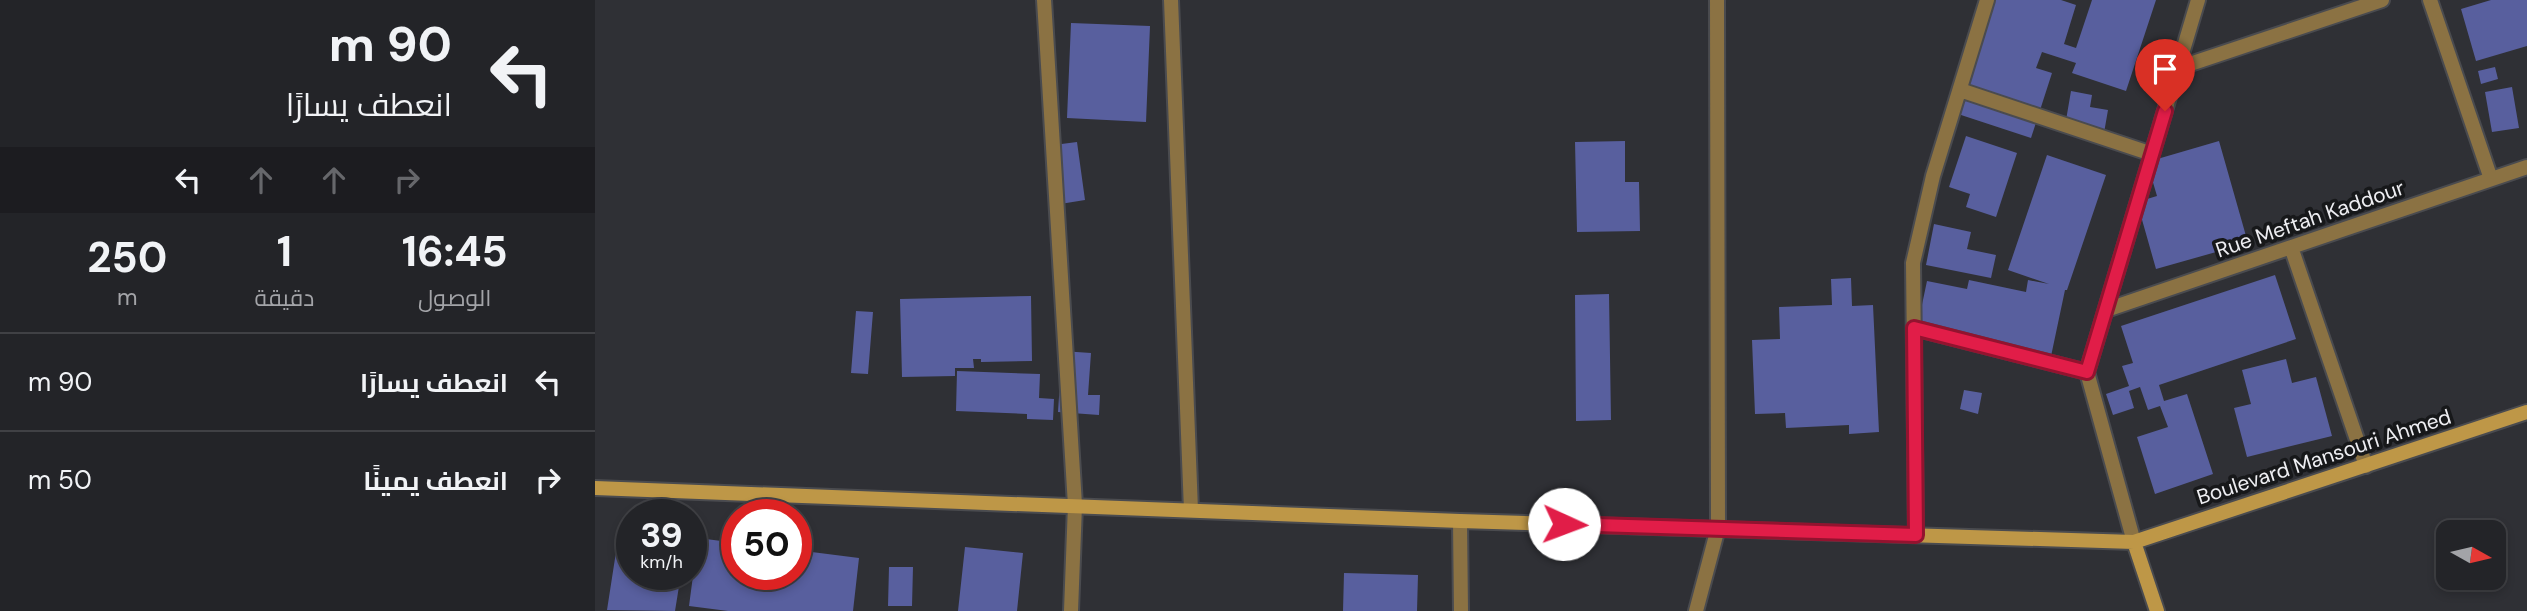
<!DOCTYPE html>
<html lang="ar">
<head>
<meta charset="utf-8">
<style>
	body { margin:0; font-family:"DM Sans",Cairo,sans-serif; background:#2b2c30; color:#f1f3f6; direction:rtl; height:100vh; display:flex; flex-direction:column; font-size:26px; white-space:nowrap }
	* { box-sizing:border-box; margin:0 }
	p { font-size:23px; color:#a3a4a8 }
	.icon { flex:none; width:38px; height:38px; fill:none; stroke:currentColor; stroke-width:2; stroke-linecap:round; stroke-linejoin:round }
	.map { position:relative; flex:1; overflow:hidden; direction:ltr }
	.details { display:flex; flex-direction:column; background:#232428; width:595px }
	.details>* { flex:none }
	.banner { background:#232428; color:#f1f3f6; overflow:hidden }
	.needle { width:46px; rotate:98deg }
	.buttons { position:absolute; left:1841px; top:520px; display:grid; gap:14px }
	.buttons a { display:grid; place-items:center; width:70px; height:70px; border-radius:14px; background:#232428; box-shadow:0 4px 10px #0003,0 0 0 2px #404145; font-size:35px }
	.speed { position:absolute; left:21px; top:499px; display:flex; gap:14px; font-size:35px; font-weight:700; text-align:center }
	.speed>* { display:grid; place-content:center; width:91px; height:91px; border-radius:50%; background:#232428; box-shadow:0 4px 10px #0003,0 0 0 2px #404145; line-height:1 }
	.speed small { font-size:18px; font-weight:400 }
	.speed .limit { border:10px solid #d22; background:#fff; color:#111 }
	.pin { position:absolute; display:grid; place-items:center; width:60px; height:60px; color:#fff; margin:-72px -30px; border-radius:50% 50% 50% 0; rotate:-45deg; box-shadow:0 0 7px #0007 }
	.pin .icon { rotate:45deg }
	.me { position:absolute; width:77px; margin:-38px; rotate:92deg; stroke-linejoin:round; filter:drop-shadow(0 0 5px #0008) }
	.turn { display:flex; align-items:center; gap:24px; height:147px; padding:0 28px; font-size:32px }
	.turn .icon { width:91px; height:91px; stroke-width:2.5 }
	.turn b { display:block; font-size:49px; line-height:60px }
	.lanes { display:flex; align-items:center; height:66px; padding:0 28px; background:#0003; justify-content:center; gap:35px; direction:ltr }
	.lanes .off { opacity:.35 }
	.eta { display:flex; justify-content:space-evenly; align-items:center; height:119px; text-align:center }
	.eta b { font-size:42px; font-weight:700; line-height:49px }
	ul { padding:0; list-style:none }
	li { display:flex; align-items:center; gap:21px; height:98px; padding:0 28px; border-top:2px solid #404145 }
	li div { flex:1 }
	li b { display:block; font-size:26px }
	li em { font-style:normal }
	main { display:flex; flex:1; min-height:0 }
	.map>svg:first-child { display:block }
</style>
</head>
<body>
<main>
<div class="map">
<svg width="1932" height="611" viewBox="0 0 1932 611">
	<rect width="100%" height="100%" fill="#2f3035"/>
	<path fill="#585f9e" d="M 1400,0 L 1466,0 L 1481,5 L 1469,44 L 1481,48 L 1497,0 L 1561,0 L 1531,91 L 1477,73 L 1481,63 L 1447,52 L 1441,68 L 1457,73 L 1436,138 L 1363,114 Z
		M 1896,0 L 1932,0 L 1932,46 L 1881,61 L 1866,9 Z
		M 476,23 L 555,26 L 551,122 L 472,118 Z
		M 1900,67 L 1903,79 L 1886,84 L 1883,71 Z
		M 1917,87 L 1924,128 L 1897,132 L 1890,92 Z
		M 1476,91 L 1497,95 L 1495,107 L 1513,110 L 1509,133 L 1470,126 Z
		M 1371,136 L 1422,153 L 1401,217 L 1371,207 L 1375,194 L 1354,187 Z
		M 1030,141 L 1030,182 L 1044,182 L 1045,231 L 982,232 L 980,142 Z
		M 1624,141 L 1653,243 L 1561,269 L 1542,202 L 1562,196 L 1552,162 Z
		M 482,142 L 490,200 L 459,205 L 451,146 Z
		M 1452,155 L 1511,175 L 1472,290 L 1470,290 L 1455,361 L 1321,333 L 1332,281 L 1372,289 L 1374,280 L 1431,292 L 1433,280 L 1454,284 L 1413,270 Z
		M 1339,224 L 1376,232 L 1372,249 L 1401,255 L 1396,278 L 1331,265 Z
		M 1680,275 L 1701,339 L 1564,385 L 1569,401 L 1592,394 L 1618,474 L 1560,494 L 1542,437 L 1573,427 L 1565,406 L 1553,410 L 1545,387 L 1534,391 L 1539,408 L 1518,415 L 1511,394 L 1534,386 L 1527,366 L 1538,363 L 1526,326 Z
		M 1256,278 L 1257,306 L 1278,305 L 1284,432 L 1254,434 L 1254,425 L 1191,428 L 1190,413 L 1160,414 L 1157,340 L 1185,339 L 1184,307 L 1237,305 L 1236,279 Z
		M 1014,294 L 1016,420 L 981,421 L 980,295 Z
		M 436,296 L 437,361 L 386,362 L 386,359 L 378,359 L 379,368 L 360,368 L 360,376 L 307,377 L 305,299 Z
		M 261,311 L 278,312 L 273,374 L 256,373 Z
		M 467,351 L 496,353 L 493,395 L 505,395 L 504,415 L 463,412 Z
		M 1691,359 L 1697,383 L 1721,377 L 1737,436 L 1652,457 L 1639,408 L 1656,404 L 1647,370 Z
		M 362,371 L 445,374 L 444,398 L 459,399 L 458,420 L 432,419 L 432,414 L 361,411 Z
		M 1369,390 L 1387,393 L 1383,414 L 1365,409 Z
		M 103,538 L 142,543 L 142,574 L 201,574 L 201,550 L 264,558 L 258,611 L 133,611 L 94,606 Z
		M 370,547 L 428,553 L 422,611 L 363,611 Z
		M 21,552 L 37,554 L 37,574 L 86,574 L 80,611 L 12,610 Z
		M 294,567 L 318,567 L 317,606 L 293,606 Z
		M 749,573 L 823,575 L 822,611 L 748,611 Z"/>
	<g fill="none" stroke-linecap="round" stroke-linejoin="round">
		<defs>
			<path id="street" d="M 449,0 L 480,505 L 476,611
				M 576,0 L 596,510
				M 1835,0 L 1896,179
				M 1583,68 L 1787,0
				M 1365,90 L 1557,154
				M 1696,247 L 1771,466
				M 1511,310 L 1932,167
				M 1319,328 L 1492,372
				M 865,521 L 866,611
				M 1321,535 L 1318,263 L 1338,176 L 1392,0
				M 1539,542 L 1492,372 L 1603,0
				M 1101,611 L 1123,528 L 1122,0"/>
			<path id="secondary" d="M 0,488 L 865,521 L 1539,542 L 1932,412
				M 1539,542 L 1562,611"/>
		</defs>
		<use href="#street" stroke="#4a4b4f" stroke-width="18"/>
		<use href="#secondary" stroke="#4a4b4f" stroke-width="18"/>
		<use href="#street" stroke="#8b7243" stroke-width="14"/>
		<use href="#secondary" stroke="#be9747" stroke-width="14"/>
	</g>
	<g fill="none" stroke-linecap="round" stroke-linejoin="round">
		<defs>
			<path id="route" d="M 969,524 L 1321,535 L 1319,328 L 1492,372 L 1570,111"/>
		</defs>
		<use href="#route" stroke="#92132f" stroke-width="18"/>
		<use href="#route" stroke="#e11d48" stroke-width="12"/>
	</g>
	<g text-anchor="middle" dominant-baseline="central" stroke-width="7" stroke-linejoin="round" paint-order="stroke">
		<g font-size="21" fill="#eeeef2" stroke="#17181a">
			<text transform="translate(1715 219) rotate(-19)">Rue Meftah Kaddour</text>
			<text transform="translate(1729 457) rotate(-18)">Boulevard Mansouri Ahmed</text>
		</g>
	</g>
</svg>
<div class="buttons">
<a><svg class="needle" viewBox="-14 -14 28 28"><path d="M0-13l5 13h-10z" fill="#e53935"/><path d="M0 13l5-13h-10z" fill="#a3a4a8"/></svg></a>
</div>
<div class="speed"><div>39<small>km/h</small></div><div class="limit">50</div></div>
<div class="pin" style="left:1570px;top:111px;background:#d93025"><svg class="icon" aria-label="arrive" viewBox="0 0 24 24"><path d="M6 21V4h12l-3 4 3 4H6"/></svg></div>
<svg class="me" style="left:969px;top:524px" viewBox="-20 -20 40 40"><circle r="19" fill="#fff"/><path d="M0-13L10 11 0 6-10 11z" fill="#e11d48"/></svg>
</div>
<section class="details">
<div class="banner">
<div class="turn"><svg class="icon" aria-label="left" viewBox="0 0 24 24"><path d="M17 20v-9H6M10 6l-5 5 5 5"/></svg><div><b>90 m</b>انعطف يسارًا</div></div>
<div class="lanes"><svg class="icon" aria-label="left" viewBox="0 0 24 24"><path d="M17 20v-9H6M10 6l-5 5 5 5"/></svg><svg class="icon off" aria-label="ahead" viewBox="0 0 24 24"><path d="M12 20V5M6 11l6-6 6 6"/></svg><svg class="icon off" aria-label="ahead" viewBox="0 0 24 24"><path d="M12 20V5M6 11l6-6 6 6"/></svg><svg class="icon off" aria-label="right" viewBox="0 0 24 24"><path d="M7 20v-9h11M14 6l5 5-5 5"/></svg></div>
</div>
<div class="eta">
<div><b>16:45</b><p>الوصول</p></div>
<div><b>1</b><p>دقيقة</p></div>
<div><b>250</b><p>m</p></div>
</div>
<ul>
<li><svg class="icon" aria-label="left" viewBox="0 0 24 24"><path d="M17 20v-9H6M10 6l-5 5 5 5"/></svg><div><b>انعطف يسارًا</b></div><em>90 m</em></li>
<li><svg class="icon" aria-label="right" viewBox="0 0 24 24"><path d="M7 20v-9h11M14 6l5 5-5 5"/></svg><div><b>انعطف يمينًا</b></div><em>50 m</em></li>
</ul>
</section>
</main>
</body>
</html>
